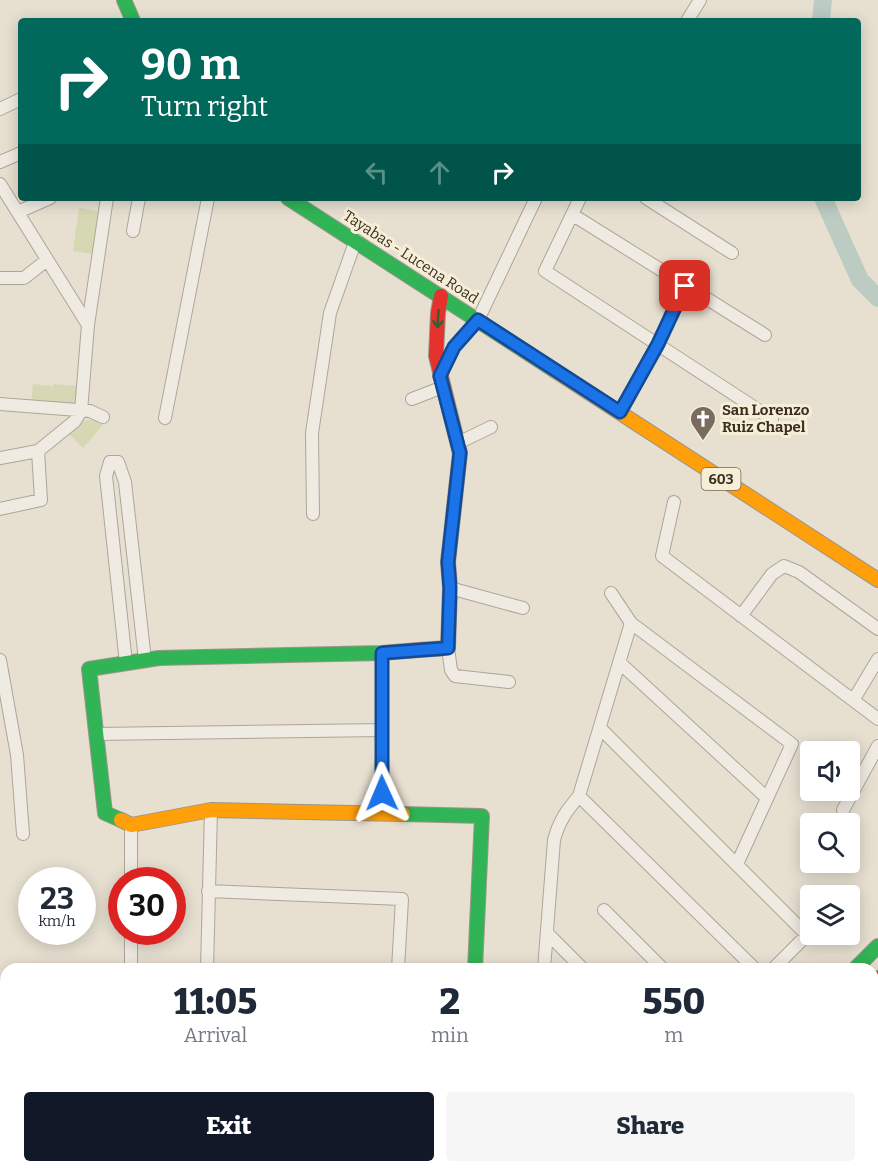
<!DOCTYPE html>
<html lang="en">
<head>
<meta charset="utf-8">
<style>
	body { margin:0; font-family:Bitter,serif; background:#f6f6f7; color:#1f2937; height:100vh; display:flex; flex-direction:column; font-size:22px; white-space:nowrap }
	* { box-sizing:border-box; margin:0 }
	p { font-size:20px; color:#747a83 }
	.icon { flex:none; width:33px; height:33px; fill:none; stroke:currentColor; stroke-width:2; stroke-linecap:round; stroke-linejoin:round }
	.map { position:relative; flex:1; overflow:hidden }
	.side { position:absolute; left:0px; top:963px; width:879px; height:210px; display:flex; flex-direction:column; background:#fff; border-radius:18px 18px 0 0; box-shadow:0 3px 15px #0003 }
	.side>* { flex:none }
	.top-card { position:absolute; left:18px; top:18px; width:843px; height:183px; border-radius:6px; box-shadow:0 3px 15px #0003; background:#00695c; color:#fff; overflow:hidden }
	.buttons { position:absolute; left:800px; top:741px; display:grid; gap:12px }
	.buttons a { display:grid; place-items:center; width:60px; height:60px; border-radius:6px; background:#fff; box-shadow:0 3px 15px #0003; font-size:30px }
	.speed { position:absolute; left:18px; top:867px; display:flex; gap:12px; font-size:30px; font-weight:700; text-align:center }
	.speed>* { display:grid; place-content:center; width:78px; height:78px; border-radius:50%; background:#fff; box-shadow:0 3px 15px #0003; line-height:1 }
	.speed small { font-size:15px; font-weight:400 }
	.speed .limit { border:9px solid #d22; background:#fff; color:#111 }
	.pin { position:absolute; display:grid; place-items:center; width:51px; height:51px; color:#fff; margin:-26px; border-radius:12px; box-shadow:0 3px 9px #0006 }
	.me { position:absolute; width:66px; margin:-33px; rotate:359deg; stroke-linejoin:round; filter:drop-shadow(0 0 4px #0008) }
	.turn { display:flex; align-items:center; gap:21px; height:126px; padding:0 24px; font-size:27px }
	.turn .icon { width:78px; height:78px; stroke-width:2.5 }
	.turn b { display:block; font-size:42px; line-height:51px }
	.lanes { display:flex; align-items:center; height:57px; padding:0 24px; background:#0003; justify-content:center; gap:30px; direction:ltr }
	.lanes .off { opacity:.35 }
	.eta { display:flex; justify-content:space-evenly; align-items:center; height:102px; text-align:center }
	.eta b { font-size:36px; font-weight:800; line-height:42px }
	.cta { display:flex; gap:12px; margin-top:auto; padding:12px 24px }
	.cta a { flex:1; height:69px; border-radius:6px; background:#111827; color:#fff; font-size:24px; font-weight:800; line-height:69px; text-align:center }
	.cta a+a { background:#f6f6f7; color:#1f2937 }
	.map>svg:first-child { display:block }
</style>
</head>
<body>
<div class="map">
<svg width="878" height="1173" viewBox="0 0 878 1173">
	<rect width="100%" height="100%" fill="#e7e0d1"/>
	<path fill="#d6d7b3" d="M 79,208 L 99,211 L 93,254 L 73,251 Z
		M 33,384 L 52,386 L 53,392 L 53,384 L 79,386 L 77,409 L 31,404 Z
		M 92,419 L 103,425 L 83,448 L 69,434 L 84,421 Z"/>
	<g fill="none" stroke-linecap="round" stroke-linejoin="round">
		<path stroke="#bcccc2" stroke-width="18" d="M 821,21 L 823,0
			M 823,198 L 860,280 L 878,298"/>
		<defs>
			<path id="street" d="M 687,21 L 700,0
				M 0,109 L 21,99
				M 0,162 L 21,153
				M 0,184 L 88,325
				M 580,198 L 545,271 L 772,419
				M 646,198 L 732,253
				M 18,212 L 50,198
				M 573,215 L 765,335
				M 133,231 L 139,198
				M 0,278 L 24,278 L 47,260
				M 439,376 L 454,347 L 478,320 L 536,198
				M 412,399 L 443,387
				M 0,404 L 90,411 L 103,417
				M 620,413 L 658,344 L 685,286
				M 165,418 L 208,198
				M 458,443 L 491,427
				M 0,458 L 38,451 L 75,421 L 81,411 L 88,325 L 107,198
				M 674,502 L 662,556 L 878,719
				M 0,509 L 41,500 L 38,451
				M 313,514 L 312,433 L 330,313 L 353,248 L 357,241
				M 450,588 L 523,608
				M 611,593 L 631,623 L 792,744 L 737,864
				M 741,616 L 772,574 L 784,566 L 799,572 L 878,629
				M 448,648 L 451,670 L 455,676 L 509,682
				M 382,653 L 382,814
				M 0,660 L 17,755 L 23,834
				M 126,663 L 106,476 L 110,462 L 118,462 L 125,482 L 145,660
				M 620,663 L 767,798
				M 854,699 L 878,659
				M 600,728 L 807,935
				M 96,734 L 382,730
				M 579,796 L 755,969
				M 843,810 L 878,746
				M 131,825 L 131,880
				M 208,891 L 402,899 L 398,969
				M 604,910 L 663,969
				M 131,932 L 131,969
				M 547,933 L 583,969
				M 207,969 L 211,810
				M 544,969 L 554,840 C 559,821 567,810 579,796 L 631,623
				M 773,969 L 810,932
				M 0,1042 L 6,1050
				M 0,1147 L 6,1139
				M 530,1167 L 536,1173
				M 550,1167 L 556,1173
				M 836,1167 L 847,1173
				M 234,1173 L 238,1167"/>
			<path id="fast" d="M 124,0 L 133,21
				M 288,198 L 554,370
				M 403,814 L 482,816 L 475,969
				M 121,820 L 105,813 L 89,669 L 159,658 L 382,653 L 418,650
				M 855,969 L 878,946
				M 680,1173 L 686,1167"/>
			<path id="slow" d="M 554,370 L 878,580
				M 121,820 L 131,825 L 211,810 L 403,814
				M 660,1173 L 666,1167"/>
			<path id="jam" d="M 418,650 L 448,648 L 450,588 L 448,562 L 460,453 L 436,356 L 438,313 L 441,296
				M 873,983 L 878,978"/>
		</defs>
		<use href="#street" stroke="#ada599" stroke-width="14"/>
		<use href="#fast" stroke="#9c958a" stroke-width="16"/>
		<use href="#slow" stroke="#9c958a" stroke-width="16"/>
		<use href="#jam" stroke="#9c958a" stroke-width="16"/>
		<use href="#street" stroke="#efebe3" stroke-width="12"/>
		<use href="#fast" stroke="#30b455" stroke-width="14"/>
		<use href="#slow" stroke="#ff9f0a" stroke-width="14"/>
		<use href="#jam" stroke="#e5322d" stroke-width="14"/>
	</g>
	<defs><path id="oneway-shaft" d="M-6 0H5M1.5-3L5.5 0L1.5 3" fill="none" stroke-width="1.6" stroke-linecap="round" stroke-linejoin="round" transform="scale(1.5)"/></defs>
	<use stroke="#385d33" href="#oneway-shaft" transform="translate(438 319) rotate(93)"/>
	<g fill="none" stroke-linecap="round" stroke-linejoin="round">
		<defs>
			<path id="route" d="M 382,793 L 382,653 L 448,648 L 450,588 L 448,562 L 460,453 L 440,376 L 454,347 L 478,320 L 620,412 L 658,344 L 685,286"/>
		</defs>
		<use href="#route" stroke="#114b97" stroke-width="15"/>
		<use href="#route" stroke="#1a73e8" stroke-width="10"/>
	</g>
	<defs>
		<symbol id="church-pin" viewBox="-11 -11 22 30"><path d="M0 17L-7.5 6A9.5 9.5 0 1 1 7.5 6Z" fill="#786c5e" stroke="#f7eed8"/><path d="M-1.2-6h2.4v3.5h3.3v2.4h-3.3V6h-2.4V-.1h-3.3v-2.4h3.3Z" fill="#fff"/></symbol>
	</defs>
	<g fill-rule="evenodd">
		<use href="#church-pin" x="688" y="404" width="30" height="40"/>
	</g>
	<g text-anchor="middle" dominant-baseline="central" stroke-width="6" stroke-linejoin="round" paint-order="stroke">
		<rect fill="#f7eed8" stroke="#756857" stroke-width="1.5" x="701.5" y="468" width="39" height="22" rx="4.5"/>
		<g font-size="14" font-weight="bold" fill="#3d2e20">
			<text x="721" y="479">603</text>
		</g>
		<g font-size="15" fill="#3d2e20" stroke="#f7eed8">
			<text transform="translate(411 257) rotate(33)">Tayabas - Lucena Road</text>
		</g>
		<g font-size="15" font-weight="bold" fill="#3d2e20" stroke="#f7eed8" text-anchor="start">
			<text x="722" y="410">San Lorenzo<tspan x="722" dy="17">Ruiz Chapel</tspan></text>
		</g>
	</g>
</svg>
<div class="buttons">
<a><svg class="icon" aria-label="sound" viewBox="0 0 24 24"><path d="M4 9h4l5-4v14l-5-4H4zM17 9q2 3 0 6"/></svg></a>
<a><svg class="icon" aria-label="search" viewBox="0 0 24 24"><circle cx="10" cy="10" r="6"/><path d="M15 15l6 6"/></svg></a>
<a><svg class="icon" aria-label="layers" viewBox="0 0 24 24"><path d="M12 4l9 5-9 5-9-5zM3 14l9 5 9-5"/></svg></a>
</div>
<div class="speed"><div>23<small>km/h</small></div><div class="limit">30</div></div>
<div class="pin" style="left:685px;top:286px;background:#d93025"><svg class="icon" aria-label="arrive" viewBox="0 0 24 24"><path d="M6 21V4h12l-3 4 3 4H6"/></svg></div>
<svg class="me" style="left:382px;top:793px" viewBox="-20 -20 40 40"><path d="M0-17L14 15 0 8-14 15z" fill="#1a73e8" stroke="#fff" stroke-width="4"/></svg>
<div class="top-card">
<div class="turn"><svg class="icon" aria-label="right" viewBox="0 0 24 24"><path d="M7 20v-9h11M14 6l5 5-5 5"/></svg><div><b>90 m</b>Turn right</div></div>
<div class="lanes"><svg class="icon off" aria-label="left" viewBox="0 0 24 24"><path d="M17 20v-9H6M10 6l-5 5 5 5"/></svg><svg class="icon off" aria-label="ahead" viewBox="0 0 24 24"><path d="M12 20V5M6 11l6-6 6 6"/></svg><svg class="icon" aria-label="right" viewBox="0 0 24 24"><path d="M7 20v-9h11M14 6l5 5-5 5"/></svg></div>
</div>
<section class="side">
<div class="eta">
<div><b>11:05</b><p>Arrival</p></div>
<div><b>2</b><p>min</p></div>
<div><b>550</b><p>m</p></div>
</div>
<div class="cta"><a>Exit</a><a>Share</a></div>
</section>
</div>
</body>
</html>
